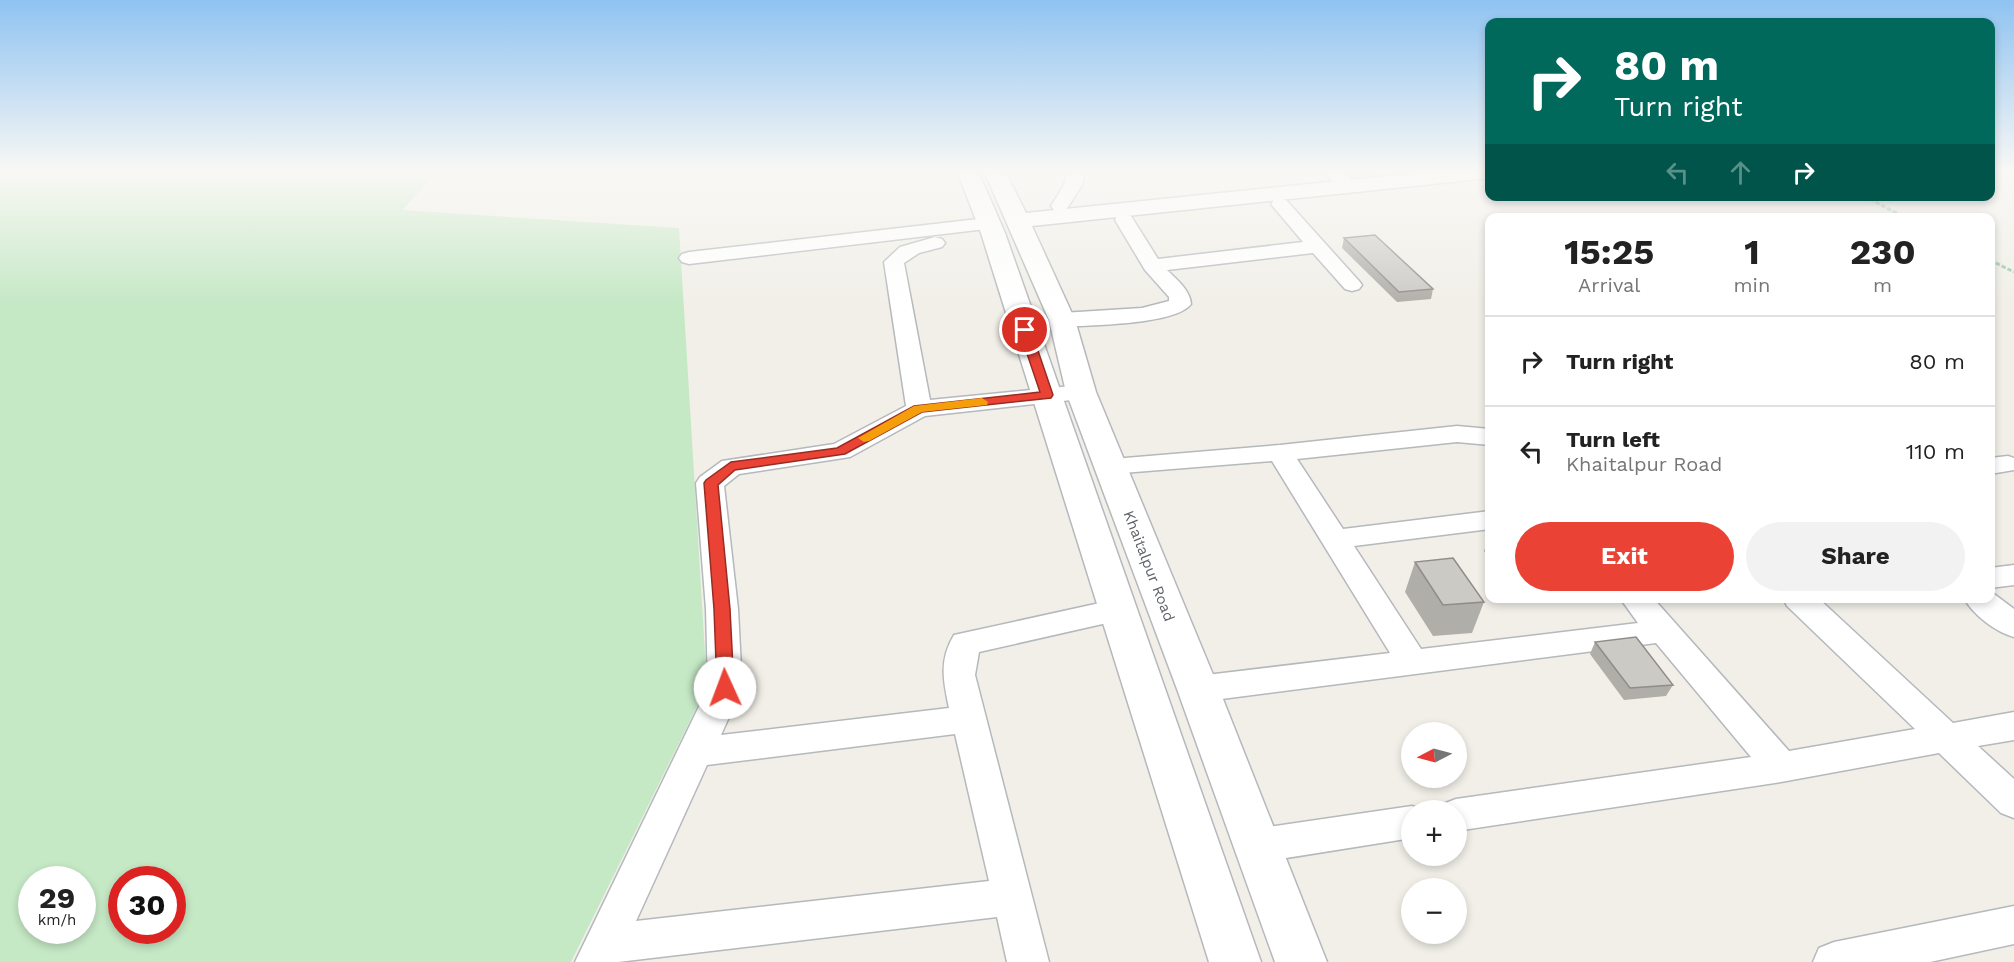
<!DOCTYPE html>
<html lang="en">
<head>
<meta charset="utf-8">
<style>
	body { margin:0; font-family:"Work Sans",sans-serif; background:#f2f2f2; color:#222; height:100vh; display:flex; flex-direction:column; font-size:22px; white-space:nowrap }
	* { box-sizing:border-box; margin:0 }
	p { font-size:20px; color:#767676 }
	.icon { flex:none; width:33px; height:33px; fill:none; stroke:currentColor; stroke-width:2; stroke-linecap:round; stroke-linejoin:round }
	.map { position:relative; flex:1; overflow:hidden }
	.sheet { position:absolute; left:1485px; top:213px; width:510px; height:390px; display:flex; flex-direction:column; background:#fff; border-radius:12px; box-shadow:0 3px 9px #0003 }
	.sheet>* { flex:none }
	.hud { position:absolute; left:1485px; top:18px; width:510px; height:183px; border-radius:12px; box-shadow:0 3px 9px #0003; background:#00695c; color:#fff; overflow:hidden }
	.needle { width:39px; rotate:264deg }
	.controls { position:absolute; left:1401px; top:722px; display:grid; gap:12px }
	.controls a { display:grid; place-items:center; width:66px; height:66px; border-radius:50%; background:#fff; box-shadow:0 3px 9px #0003; font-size:30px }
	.speed { position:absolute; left:18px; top:866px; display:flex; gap:12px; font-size:30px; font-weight:700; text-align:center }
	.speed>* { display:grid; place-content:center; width:78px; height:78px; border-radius:50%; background:#fff; box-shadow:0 3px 9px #0003; line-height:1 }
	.speed small { font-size:15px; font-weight:400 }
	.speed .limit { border:9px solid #d22; background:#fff; color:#111 }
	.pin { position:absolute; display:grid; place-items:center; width:51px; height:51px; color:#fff; margin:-26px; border:3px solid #fff; border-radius:50%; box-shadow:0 2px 6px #0007 }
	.me { position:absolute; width:66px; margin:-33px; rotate:358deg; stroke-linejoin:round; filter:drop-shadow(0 0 4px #0008) }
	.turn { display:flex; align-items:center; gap:21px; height:126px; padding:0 30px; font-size:27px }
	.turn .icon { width:78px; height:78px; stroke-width:2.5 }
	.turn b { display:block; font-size:42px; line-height:51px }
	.lanes { display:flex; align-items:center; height:57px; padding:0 30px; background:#0003; justify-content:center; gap:30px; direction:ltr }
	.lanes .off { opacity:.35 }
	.eta { display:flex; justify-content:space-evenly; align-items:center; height:102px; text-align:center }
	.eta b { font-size:36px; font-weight:700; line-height:42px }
	.action { display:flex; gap:12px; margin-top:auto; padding:12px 30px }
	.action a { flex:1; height:69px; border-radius:36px; background:#ea4335; color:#fff; font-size:24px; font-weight:700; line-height:69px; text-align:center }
	.action a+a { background:#f2f2f2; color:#222 }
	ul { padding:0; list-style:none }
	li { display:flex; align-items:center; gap:18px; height:90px; padding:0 30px; border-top:2px solid #e0e0e0 }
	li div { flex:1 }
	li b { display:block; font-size:22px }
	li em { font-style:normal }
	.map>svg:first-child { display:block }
</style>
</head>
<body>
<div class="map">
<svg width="2014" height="962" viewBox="0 0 2014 962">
	<rect width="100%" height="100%" fill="#f1efe8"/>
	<path fill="#c5e8c5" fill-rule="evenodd" d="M 0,171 L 439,171 L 402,210 L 679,228 L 707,686 L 571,962 L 0,962 ZM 32,879 L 82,879 L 82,930 L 32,930 ZM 122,879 L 172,879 L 172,930 L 122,930 Z"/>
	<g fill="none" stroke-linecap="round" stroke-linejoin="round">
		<defs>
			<path id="minor" d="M 1067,171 L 1085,171 L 1082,185 L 1066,210 L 1054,210 L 1051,206 L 1064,185 Z
				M 1324,171 L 1343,171 L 1360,187 L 1357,191 C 1344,194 1331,181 1324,171 Z
				M 1280,199 L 1286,200 L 1359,281 L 1362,285 L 1359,289 L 1352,291 L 1345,289 L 1313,253 L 1167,270 C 1177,280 1190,290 1191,304 C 1176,325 1088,325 1062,327 L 1054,325 L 1051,320 L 1054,315 L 1062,313 L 1142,308 L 1169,301 L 1169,297 L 1145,270 L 1115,220 L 1117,216 L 1131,216 L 1158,259 L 1303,242 L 1271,204 L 1274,200 Z
				M 987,218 L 994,220 L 996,224 L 994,228 L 689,264 L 682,262 L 679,258 L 682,254 L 689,252 Z
				M 935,237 L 942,239 L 945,243 L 942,247 L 919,253 L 904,263 L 930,400 L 1081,385 L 1090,387 L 1093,392 L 1090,397 L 1081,399 L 925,416 L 850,457 L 739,474 L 724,486 L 738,609 L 742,688 L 721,735 L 949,708 C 943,680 939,660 954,635 L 1118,599 L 1129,602 L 1134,610 L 1129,618 L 979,652 L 975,675 L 1049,962 L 1007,962 L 997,917 L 618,962 L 575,962 L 708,688 L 706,609 L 696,483 L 700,477 L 722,461 L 834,444 L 906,406 L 884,262 L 900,247 ZM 955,734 L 989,881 L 636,921 L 707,765 Z
				M 1457,426 L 1490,429 L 1490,445 L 1457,442 L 1297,459 L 1343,529 L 1490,511 L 1490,529 L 1354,546 L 1421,649 L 1638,623 L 1620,598 L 1653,598 L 1789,751 L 1915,729 L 1787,606 L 1783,598 L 1818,598 L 1953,723 L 2014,712 L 2014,740 L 1978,746 L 2014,779 L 2014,818 L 2001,813 L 1939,753 L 1781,782 L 1456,831 L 1456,810 L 1440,810 L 1443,804 L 1456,799 L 1751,757 L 1656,643 L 1198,702 L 1186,698 L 1181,689 L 1186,680 L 1198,676 L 1390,653 L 1272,461 L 1110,474 L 1101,472 L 1097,466 L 1101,460 L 1280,445 Z
				M 2008,456 L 2014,458 L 2014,470 L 1990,474 L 1990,458 Z
				M 2014,565 L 2014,585 L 1990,588 L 1990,568 Z
				M 1990,591 L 2014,609 L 2014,637 C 1996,632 1973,615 1964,598 L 1990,598 Z
				M 1412,806 L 1424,810 L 1412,810 L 1412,838 L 1255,863 L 1241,858 L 1236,846 L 1241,834 L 1255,829 Z
				M 2014,906 L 2014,944 L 1930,962 L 1813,962 L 1819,948 L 1834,942 Z"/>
			<path id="tertiary" d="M 957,171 L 978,171 L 1005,233 L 1261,962 L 1209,962 L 981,233 Z
				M 984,171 L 1005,171 L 1026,213 L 1436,171 L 1490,171 L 1490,178 L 1032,226 L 1075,320 L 1096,392 L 1219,689 L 1327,962 L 1275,962 L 1177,689 L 1066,392 L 1049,320 Z"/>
		</defs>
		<use href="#minor" stroke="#b5b8bc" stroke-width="3"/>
		<use href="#tertiary" stroke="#b5b8bc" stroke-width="3"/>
		<path stroke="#9cc7a9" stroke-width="3" stroke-dasharray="4.5 2" stroke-linecap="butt" d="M 1864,196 L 1906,218
			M 1990,260 L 2014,272"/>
		<use href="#minor" fill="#fff" fill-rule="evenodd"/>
		<use href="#tertiary" fill="#fff" fill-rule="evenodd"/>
	</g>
	<path fill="#afaea9" d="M 1344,238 L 1433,289 L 1431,299 L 1397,302 L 1342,248 Z
		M 1490,536 L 1490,559 L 1484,551 Z
		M 1415,562 L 1484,602 L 1472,633 L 1433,636 L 1405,592 Z
		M 1595,642 L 1673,685 L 1666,696 L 1624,700 L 1590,654 Z"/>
	<path fill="#cccac5" stroke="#8f8d8a" stroke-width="1.5" d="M 1375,235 L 1433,289 L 1399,292 L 1344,238 Z
		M 1453,558 L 1484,602 L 1443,605 L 1415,562 Z
		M 1636,637 L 1673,685 L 1630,688 L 1595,642 Z"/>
	<linearGradient id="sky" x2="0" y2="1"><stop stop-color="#8fc3f1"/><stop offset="0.56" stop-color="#f9f8f5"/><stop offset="1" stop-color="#f9f8f5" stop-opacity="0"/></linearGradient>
	<rect width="2014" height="306" fill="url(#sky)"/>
	<path fill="#ea4335" stroke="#982c22" stroke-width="1.5" d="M 1025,327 L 1031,330 L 1053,395 L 1051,398 L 922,412 L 845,454 L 735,470 L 718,485 L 730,609 L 734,688 L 731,693 L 725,695 L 719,693 L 717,688 L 714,609 L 704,483 L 706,480 L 731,462 L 837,448 L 914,406 L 1040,392 L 1019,330 Z"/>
	<path fill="#f59e0b" d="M 982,398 L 988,402 L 987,405 L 922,412 L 869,441 L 864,442 L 858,438 L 914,406 Z"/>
	<g text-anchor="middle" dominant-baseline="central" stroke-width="6" stroke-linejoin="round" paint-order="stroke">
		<g font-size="15" fill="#5f6368" stroke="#fff">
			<text transform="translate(1149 566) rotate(69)">Khaitalpur Road</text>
		</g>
	</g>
</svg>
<div class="controls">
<a><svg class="needle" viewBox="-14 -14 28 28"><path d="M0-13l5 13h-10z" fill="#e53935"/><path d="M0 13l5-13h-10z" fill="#767676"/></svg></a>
<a>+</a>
<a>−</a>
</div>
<div class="speed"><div>29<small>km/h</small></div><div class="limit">30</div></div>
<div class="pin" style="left:1025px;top:330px;background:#d93025"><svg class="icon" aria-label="arrive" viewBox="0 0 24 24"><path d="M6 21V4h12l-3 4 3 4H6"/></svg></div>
<svg class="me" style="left:725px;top:688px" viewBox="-20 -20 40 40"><circle r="19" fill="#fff"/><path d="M0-13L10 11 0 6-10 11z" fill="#ea4335"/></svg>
<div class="hud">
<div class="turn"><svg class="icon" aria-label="right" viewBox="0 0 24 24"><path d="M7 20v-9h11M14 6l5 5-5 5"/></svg><div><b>80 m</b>Turn right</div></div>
<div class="lanes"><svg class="icon off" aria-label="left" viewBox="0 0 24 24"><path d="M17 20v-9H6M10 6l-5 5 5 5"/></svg><svg class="icon off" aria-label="ahead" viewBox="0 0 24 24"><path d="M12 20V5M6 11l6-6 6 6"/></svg><svg class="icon" aria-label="right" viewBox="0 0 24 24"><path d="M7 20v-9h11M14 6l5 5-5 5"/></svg></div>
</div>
<section class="sheet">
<div class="eta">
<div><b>15:25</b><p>Arrival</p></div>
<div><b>1</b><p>min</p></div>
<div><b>230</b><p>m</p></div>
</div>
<ul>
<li><svg class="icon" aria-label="right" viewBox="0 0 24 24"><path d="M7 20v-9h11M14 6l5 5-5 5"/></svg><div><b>Turn right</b></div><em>80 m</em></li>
<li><svg class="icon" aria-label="left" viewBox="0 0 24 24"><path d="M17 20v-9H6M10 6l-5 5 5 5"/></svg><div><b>Turn left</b><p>Khaitalpur Road</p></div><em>110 m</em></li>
</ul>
<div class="action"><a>Exit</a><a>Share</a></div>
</section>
</div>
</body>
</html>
